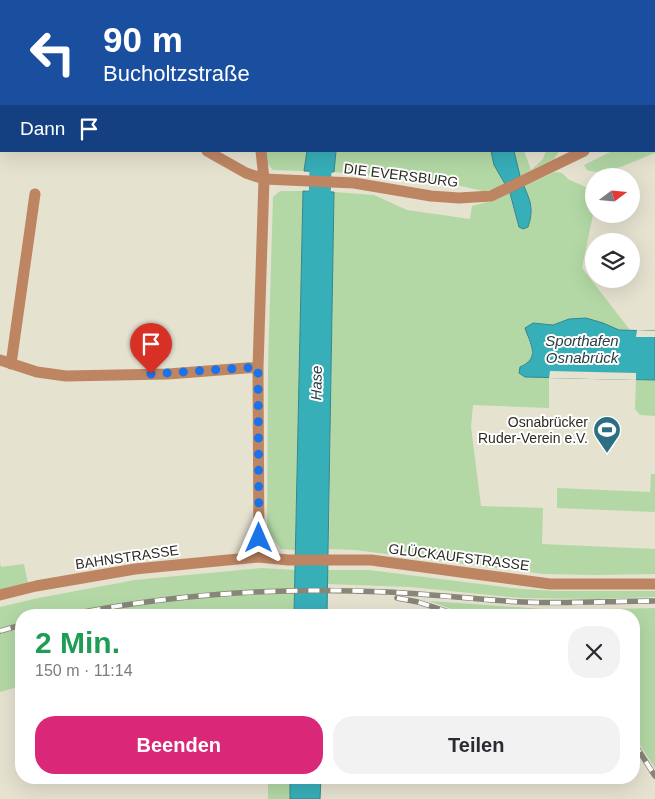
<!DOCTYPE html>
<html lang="de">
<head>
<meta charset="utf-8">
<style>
	body { margin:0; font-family:Helvetica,sans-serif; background:#f2f2f3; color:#2b2b33; height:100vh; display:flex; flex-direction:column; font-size:19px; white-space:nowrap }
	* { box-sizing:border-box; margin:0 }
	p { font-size:16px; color:#7c7c81 }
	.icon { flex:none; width:28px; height:28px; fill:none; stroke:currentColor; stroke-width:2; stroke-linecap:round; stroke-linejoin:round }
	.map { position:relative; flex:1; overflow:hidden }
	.drawer { position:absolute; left:15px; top:609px; width:625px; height:175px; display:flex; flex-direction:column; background:#fff; border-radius:20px; box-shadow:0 5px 20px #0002 }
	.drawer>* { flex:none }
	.guide { position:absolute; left:0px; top:0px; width:655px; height:152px; box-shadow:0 5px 20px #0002; background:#1a4fa0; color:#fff; overflow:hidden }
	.needle { width:32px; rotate:74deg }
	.controls { position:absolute; left:585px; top:168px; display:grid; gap:10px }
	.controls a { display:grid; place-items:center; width:55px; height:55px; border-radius:50%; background:#fff; box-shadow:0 5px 20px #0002; font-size:25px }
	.pin { position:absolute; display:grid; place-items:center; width:42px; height:42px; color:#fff; margin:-51px -21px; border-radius:50% 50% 50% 0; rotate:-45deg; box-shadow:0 0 5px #0007 }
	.pin .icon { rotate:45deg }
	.me { position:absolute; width:55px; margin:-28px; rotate:0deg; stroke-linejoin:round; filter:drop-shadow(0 0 4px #0008) }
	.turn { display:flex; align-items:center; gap:18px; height:105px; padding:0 20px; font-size:22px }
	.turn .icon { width:65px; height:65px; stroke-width:2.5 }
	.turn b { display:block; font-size:35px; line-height:42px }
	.then { display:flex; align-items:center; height:48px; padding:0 20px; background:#0003; gap:10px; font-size:19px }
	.round { display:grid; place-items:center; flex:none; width:52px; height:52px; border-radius:20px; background:#f2f2f3 }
	.summary { display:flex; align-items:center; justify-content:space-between; height:85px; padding:0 20px }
	h1 { font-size:30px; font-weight:700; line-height:38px; color:#1e9e55 }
	.primary-button { display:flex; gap:10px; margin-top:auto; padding:10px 20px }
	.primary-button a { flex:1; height:58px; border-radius:20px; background:#db2777; color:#fff; font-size:20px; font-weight:700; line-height:58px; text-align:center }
	.primary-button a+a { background:#f2f2f3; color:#2b2b33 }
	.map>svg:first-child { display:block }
</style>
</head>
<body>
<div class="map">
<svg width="655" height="799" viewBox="0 0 655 799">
	<rect width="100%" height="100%" fill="#e5e2d0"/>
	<path fill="#b3d8a5" d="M 363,0 L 541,0 L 362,1 Z
		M 655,129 L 655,153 C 635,160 607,177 587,170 L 584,165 L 612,151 L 654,151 Z
		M 265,151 L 307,151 L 304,171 L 273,170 L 267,163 Z
		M 336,151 L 491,151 L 494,165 L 505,184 L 495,189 L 483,191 L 447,183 L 334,172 Z
		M 514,151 L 524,151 L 531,170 L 543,159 L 546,151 L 558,151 L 558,153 L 554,159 L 520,176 Z
		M 555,172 L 562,173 L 568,179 L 594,191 L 594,210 L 582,268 L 630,330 L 619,330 L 603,323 L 569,319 L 553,325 L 533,323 L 527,336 C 536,355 529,359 525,377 L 549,378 L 549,408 L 473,405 L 471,427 L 481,506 L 543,508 L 542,544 L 655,549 L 655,574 L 595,575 L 543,574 L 355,550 L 329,549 L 334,192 L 374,195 L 407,210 L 470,219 L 472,206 L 491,201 L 510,192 L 519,227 L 532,215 L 532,207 L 524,186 Z
		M 280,191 L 303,191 L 295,550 L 281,549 L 267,531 L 268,368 L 273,197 Z
		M 636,380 L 655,380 L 655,416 L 640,415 L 635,409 Z
		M 651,474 L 655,474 L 655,512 L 557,508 L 557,488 L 650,492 Z
		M 0,563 L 1,567 L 24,564 L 29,588 L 0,595 Z
		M 261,568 L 295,570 L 294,615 L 21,615 L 21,686 L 0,692 L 0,607 L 38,598 L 135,580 Z
		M 327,570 L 369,570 L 521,589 L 557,591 L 655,591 L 655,597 L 596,599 L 521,598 L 410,587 L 327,584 Z
		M 429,601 L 558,610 L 655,608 L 655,768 L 634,736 L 634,615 L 468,615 Z
		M 268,778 L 290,778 L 290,799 L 268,799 Z"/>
	<path fill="#37afb9" stroke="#34878c" d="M 307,151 L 336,151 L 334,172 L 304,171 Z
		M 491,151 L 514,151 L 520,176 L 505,184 L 494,165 Z
		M 524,186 C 531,203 534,209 528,227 L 523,229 L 519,227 L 510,193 Z
		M 303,191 L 334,192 L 327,615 L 294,615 Z
		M 586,318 L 603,323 L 619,330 L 655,331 L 655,380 L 525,377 L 519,373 L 520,367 C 541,358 530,344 525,328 L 533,323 L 553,325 L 569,319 Z
		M 290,778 L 321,778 L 320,799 L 290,799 Z"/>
	<path fill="#e5e2d0" d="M 637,330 L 655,331 L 655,337 L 636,337 Z
		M 550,371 L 636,373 L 636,380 L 549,378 Z"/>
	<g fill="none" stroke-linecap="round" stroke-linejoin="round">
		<path stroke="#37afb9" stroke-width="22" d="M 319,222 L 321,151"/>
		<path stroke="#be8563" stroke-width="11" d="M 250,0 L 250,1
			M 54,1 L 56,0
			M 0,20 L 1,21
			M 654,117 L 655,117
			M 207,151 L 246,173 L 264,179 L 354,183 L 431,196 L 459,198 L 491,196 L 584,151
			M 0,360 L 37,372 L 66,376 L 168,374 L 258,367
			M 11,364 L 35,194
			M 259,557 L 258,367 L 264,179 L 261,151
			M 0,595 L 36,586 L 135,569 L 259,557 L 288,560 L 371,560 L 550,584 L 655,584"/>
		<defs>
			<path id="rail" d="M 397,598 L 418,602 L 458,615
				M 68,615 C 172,594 281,587 387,592 C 433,594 478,600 523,602 C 567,604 611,601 655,601
				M 0,631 L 21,625
				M 634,743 L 655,776"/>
		</defs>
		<use href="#rail" stroke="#888679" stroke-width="5.5"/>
		<use href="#rail" stroke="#fff" stroke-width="4" stroke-dasharray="11" stroke-linecap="butt"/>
	</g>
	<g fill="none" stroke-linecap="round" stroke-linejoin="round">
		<path stroke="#1a73e8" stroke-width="9" stroke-dasharray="0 16.2" d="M 151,374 L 258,367 L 259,538"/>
	</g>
	<defs>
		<symbol id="stadium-pin" viewBox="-11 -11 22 30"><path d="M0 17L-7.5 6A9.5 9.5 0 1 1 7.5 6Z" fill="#2d6f82" stroke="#fff"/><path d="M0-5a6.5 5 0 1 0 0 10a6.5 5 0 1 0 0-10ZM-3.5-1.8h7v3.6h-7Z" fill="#fff"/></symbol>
	</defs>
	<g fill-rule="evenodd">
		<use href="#stadium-pin" x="591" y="414" width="32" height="43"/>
	</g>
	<g text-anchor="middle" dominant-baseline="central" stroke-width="4" stroke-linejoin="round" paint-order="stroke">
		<g font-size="14" fill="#2c2a23" stroke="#fff">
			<text transform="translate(401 175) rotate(7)">DIE EVERSBURG</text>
			<text transform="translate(127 557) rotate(-8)">BAHNSTRASSE</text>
			<text transform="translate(459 557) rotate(7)">GLÜCKAUFSTRASSE</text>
		</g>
		<g font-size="14" fill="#2c2a23" stroke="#fff" text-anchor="end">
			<text x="588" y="422">Osnabrücker<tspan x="588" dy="16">Ruder-Verein e.V.</tspan></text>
		</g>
		<g font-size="15" font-style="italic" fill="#264043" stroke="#fff">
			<text x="582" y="340">Sporthafen<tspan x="582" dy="17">Osnabrück</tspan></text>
			<text transform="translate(316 383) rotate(-89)">Hase</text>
		</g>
	</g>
</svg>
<div class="controls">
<a><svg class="needle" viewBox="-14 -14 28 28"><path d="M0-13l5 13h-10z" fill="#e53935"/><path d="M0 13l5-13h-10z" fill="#7c7c81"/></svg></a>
<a><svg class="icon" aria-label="layers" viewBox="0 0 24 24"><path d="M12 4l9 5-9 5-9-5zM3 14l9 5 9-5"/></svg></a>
</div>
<div class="pin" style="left:151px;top:374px;background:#d93025"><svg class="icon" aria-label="arrive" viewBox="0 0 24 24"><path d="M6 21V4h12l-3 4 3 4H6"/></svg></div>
<svg class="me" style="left:259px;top:538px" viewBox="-20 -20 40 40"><path d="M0-17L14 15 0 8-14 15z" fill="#1a73e8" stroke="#fff" stroke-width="4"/></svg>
<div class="guide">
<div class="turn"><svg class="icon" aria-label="left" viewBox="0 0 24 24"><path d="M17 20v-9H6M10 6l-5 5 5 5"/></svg><div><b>90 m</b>Bucholtzstraße</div></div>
<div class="then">Dann<svg class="icon" aria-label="arrive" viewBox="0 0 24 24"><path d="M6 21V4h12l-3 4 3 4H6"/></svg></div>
</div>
<section class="drawer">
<div class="summary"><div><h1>2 Min.</h1><p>150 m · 11:14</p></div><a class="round"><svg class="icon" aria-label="close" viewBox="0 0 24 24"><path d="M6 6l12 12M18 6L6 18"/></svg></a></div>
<div class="primary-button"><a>Beenden</a><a>Teilen</a></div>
</section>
</div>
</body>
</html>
